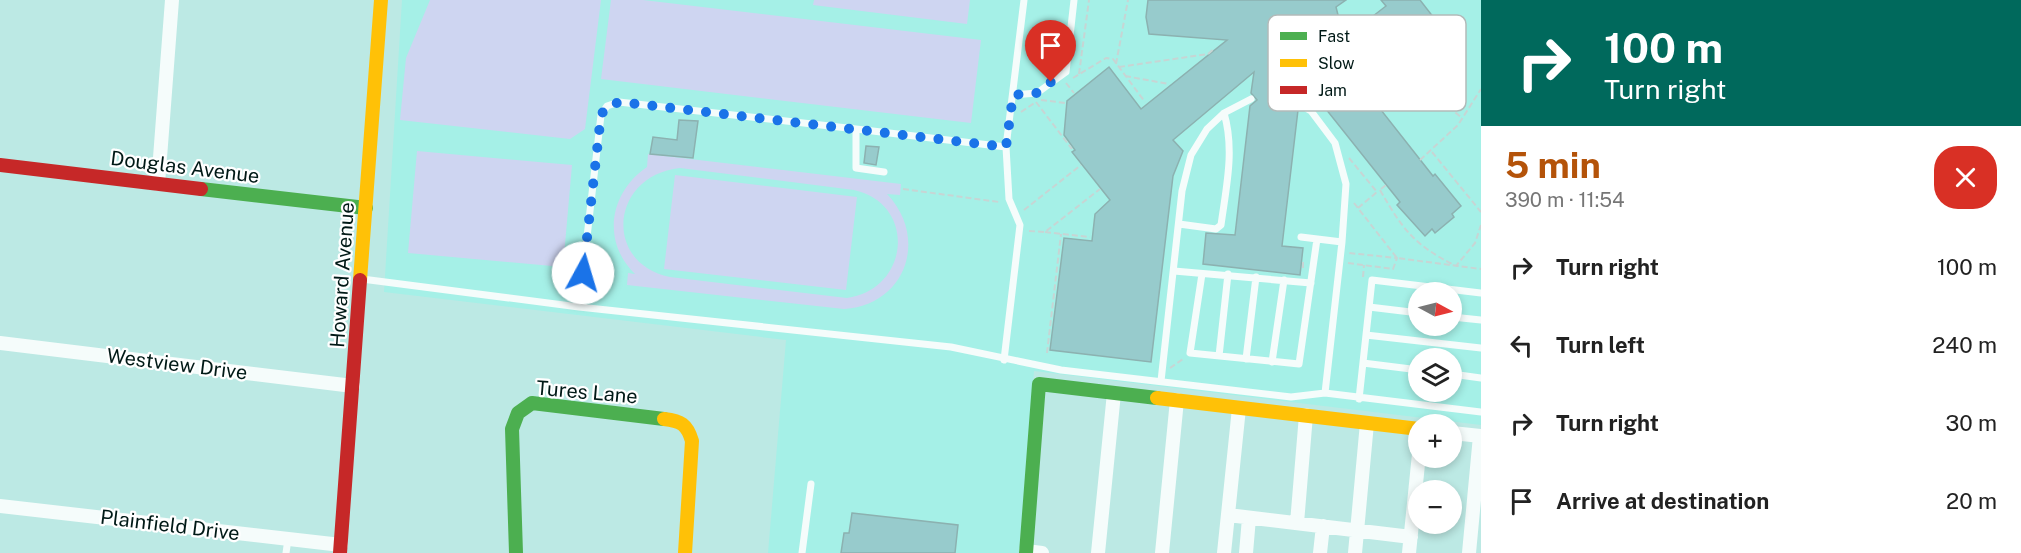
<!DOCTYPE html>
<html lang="en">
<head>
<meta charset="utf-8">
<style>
	body { margin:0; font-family:"Public Sans",sans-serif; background:#f2f2f2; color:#222; height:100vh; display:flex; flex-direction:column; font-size:22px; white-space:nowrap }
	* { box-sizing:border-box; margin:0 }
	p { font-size:20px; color:#767676 }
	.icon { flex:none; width:33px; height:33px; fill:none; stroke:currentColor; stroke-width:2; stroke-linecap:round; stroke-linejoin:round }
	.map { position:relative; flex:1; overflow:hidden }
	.side { display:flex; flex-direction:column; background:#fff; width:540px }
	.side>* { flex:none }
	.top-card { background:#00695c; color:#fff; overflow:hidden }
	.needle { width:39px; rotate:97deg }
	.buttons { position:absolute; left:1408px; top:282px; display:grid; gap:12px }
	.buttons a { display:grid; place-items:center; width:54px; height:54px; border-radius:50%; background:#fff; box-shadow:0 3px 9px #0003; font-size:30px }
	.pin { position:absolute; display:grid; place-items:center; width:51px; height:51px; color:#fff; margin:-62px -26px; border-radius:50% 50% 50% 0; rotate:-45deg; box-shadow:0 0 6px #0007 }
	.pin .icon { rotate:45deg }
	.me { position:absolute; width:66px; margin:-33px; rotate:6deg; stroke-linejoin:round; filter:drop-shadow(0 0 4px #0008) }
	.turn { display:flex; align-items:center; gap:21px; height:126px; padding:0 24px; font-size:27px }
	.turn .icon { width:78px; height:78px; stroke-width:2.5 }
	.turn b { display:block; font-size:42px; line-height:51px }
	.round { display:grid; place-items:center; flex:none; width:63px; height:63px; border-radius:24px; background:#f2f2f2 }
	.summary { display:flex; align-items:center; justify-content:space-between; height:102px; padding:0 24px }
	h1 { font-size:36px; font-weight:700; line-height:45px; color:#b45309 }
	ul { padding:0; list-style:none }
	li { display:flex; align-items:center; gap:18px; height:78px; padding:0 24px }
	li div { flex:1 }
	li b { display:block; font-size:22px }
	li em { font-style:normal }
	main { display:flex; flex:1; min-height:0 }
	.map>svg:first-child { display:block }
</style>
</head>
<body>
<main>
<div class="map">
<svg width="1481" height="553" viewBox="0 0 1481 553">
	<rect width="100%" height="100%" fill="#bce9e4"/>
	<path fill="#a5f0e7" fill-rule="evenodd" d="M 402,0 L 1481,0 L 1481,425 L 1034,371 L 1019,553 L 768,553 L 786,340 L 384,292 ZM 1419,292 L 1452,292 L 1452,326 L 1419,326 ZM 1419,358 L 1452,358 L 1452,392 L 1419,392 Z"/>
	<path fill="#ced5f1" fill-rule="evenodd" d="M 430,0 L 601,0 L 585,129 L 570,139 L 400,120 L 406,58 Z
		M 611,0 L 643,0 L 981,40 L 971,123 L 601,79 Z
		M 814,0 L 970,0 L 967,24 L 813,5 Z
		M 417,151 L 572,165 L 563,267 L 408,253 Z
		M 648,154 L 901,184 L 900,195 L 887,194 C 929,238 906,305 844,309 L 627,285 L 628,273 L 635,274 C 601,241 610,192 647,167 ZM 680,168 L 854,190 C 917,204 910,289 847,298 L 670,277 C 602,263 611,175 680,168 Z
		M 675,175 L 857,197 L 846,290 L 664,269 Z"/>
	<path fill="#97cbcc" stroke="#8cb1b0" stroke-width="1.5" fill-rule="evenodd" d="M 1148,0 L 1346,0 L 1336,7 L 1339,19 L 1364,23 L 1386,6 L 1381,0 L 1420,0 L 1455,45 L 1377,105 L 1433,176 L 1435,174 L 1461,206 L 1452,214 L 1454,217 L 1435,233 L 1432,229 L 1425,236 L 1397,205 L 1400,202 L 1302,79 L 1299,98 L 1293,103 L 1298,110 L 1282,246 L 1303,248 L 1300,275 L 1203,264 L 1206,233 L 1235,235 L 1250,106 L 1257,100 L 1251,93 L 1254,72 L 1173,140 L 1183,151 L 1173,176 L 1151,362 L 1050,350 L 1064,238 L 1092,241 L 1095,214 L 1110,200 L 1072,152 L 1075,150 L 1064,135 L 1067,101 L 1109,67 L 1141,109 L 1227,40 L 1149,34 L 1146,17 ZM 1321,40 L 1362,45 L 1379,69 L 1357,83 Z
		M 679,120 L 698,121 L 693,158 L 650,154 L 653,137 L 677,140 Z
		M 866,146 L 879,147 L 876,165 L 864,163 Z
		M 852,513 L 958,525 L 955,553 L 841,553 L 844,533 L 849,533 Z"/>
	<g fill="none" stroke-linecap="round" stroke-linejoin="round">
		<path stroke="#c7d5d4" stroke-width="2" stroke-dasharray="6 3" stroke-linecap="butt" d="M 1116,64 L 1128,0
			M 1119,67 L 1208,54 L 1215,48
			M 1419,73 L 1438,98 L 1462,118
			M 1079,74 L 1089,0
			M 1125,76 L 1169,84
			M 1073,78 L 1106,58 L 1113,59 L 1145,102
			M 1066,83 L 1074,93
			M 1041,100 L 1065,103
			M 1036,102 L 1072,149
			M 1021,112 L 1036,102
			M 1432,152 L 1481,212
			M 1349,158 L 1377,192
			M 1420,160 L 1458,125 L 1481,89
			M 903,189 L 999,202
			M 1381,189 L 1386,185
			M 1380,190 C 1403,230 1414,245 1456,266 L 1475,243 L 1481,225
			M 1354,203 L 1397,258 L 1481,269
			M 1358,208 L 1377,192
			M 1024,210 L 1081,165
			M 1029,231 L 1045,232 L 1100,189
			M 1045,232 L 1090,237
			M 1348,263 L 1393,269 L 1397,258 L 1349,253
			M 1303,268 L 1303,262
			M 1363,277 L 1364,265
			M 1047,353 L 1061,234
			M 1170,368 L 1183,359"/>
		<path stroke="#f5fcfb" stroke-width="7" d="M 1013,95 L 1037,93 L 1066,72 L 1074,0
			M 1299,104 L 1311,111 L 1335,143 L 1346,184 L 1342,242 L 1325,393
			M 856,129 L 1006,147
			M 1179,224 L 1216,229 L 1221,225 C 1226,188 1235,150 1224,113
			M 1301,237 L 1342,242
			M 1174,271 L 1311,283
			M 1202,274 L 1190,353 L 1299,364 L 1317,239
			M 362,279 L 579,307 L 951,347 L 1061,370 L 1291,397 L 1325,393 L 1481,412
			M 579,307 L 601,115 L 607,106 L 619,102 L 856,129 L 856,168 L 884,172
			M 1369,307 L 1419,313
			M 1452,317 L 1481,320
			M 1366,335 L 1481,348
			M 1219,356 L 1228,274
			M 1246,359 L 1256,277
			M 1004,360 L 1020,225 L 1009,199 L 1006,147 L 1024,0
			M 1272,362 L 1284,280
			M 1363,363 L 1419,370
			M 1452,374 L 1481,378
			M 1161,381 L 1182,191 L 1191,155 L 1207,129 L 1224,113 L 1251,99
			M 1359,399 L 1372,280 L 1481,293
			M 286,553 L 288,539
			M 802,553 L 811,484"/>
		<path stroke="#f5fcfb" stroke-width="14" d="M 158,184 L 172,0
			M 0,343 L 353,386
			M 1452,433 L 1481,436
			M 0,506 L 341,545
			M 1228,515 L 1411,537
			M 1297,523 L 1306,415
			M 1026,551 L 1042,553
			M 1098,553 L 1114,393
			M 1162,553 L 1177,400
			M 1224,553 L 1239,408
			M 1246,553 L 1249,518
			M 1320,553 L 1323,526
			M 1355,553 L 1367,423
			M 1409,553 L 1419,454
			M 1469,553 L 1480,436"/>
		<path stroke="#4caf50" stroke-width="14" d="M 201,189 L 366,208
			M 516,553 L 512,429 L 518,413 L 532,403 L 664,419
			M 1026,553 L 1039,384 L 1157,398"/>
		<path stroke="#ffc107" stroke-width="14" d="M 360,280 L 381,0
			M 1157,398 L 1419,429
			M 664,419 C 681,421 687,424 692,441 L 685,553"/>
		<path stroke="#c62828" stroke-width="14" d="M 0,165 L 201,189
			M 340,553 L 360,280"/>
	</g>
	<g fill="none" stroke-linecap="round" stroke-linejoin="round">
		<path stroke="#1a73e8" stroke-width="10" stroke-dasharray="0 18" d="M 583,273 L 601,115 L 607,106 L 620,102 L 1006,147 L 1013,95 L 1037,93 L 1051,82"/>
	</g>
	<g text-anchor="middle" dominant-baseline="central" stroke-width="4.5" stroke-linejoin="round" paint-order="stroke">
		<g font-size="20" fill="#001916" stroke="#fff">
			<text transform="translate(185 167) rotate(7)">Douglas Avenue</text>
			<text transform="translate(342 275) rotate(-86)">Howard Avenue</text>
			<text transform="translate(177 364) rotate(7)">Westview Drive</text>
			<text transform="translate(587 392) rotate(5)">Tures Lane</text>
			<text transform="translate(170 525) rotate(7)">Plainfield Drive</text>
		</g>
	</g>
	<rect x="1268" y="15" width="198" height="96" rx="9" fill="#fff" stroke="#b2bab9" stroke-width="1.5"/>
	<rect x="1280" y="32" width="27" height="8" fill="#4caf50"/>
	<rect x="1280" y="59" width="27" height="8" fill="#ffc107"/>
	<rect x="1280" y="86" width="27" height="8" fill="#c62828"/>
	<g font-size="16" fill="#001916">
		<text x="1318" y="42">Fast</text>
		<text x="1318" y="69">Slow</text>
		<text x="1318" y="96">Jam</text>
	</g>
</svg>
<div class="buttons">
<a><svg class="needle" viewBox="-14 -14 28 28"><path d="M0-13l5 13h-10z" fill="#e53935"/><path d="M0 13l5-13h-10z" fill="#767676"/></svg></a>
<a><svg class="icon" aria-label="layers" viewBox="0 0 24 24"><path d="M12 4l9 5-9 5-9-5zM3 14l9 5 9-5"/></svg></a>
<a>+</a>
<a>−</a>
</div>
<div class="pin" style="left:1051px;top:82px;background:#d93025"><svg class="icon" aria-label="arrive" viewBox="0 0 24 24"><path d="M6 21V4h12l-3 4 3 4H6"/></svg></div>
<svg class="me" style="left:583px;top:273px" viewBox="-20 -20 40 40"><circle r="19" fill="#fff"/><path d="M0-13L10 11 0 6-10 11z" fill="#1a73e8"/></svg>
</div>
<section class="side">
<div class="top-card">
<div class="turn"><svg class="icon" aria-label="right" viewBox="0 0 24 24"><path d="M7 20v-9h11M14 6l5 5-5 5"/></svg><div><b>100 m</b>Turn right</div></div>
</div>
<div class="summary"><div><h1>5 min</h1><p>390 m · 11:54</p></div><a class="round" style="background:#d93025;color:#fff"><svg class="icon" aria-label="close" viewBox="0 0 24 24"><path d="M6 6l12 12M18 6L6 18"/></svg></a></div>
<ul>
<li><svg class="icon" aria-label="right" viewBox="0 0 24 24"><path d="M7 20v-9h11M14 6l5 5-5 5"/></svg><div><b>Turn right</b></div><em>100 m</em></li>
<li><svg class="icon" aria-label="left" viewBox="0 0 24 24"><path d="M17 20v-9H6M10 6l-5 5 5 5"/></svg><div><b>Turn left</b></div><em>240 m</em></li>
<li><svg class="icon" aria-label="right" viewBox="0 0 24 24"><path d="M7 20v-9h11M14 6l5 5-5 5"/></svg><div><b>Turn right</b></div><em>30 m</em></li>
<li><svg class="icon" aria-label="arrive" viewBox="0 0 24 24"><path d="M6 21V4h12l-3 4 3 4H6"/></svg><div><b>Arrive at destination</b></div><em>20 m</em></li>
</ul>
</section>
</main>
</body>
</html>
